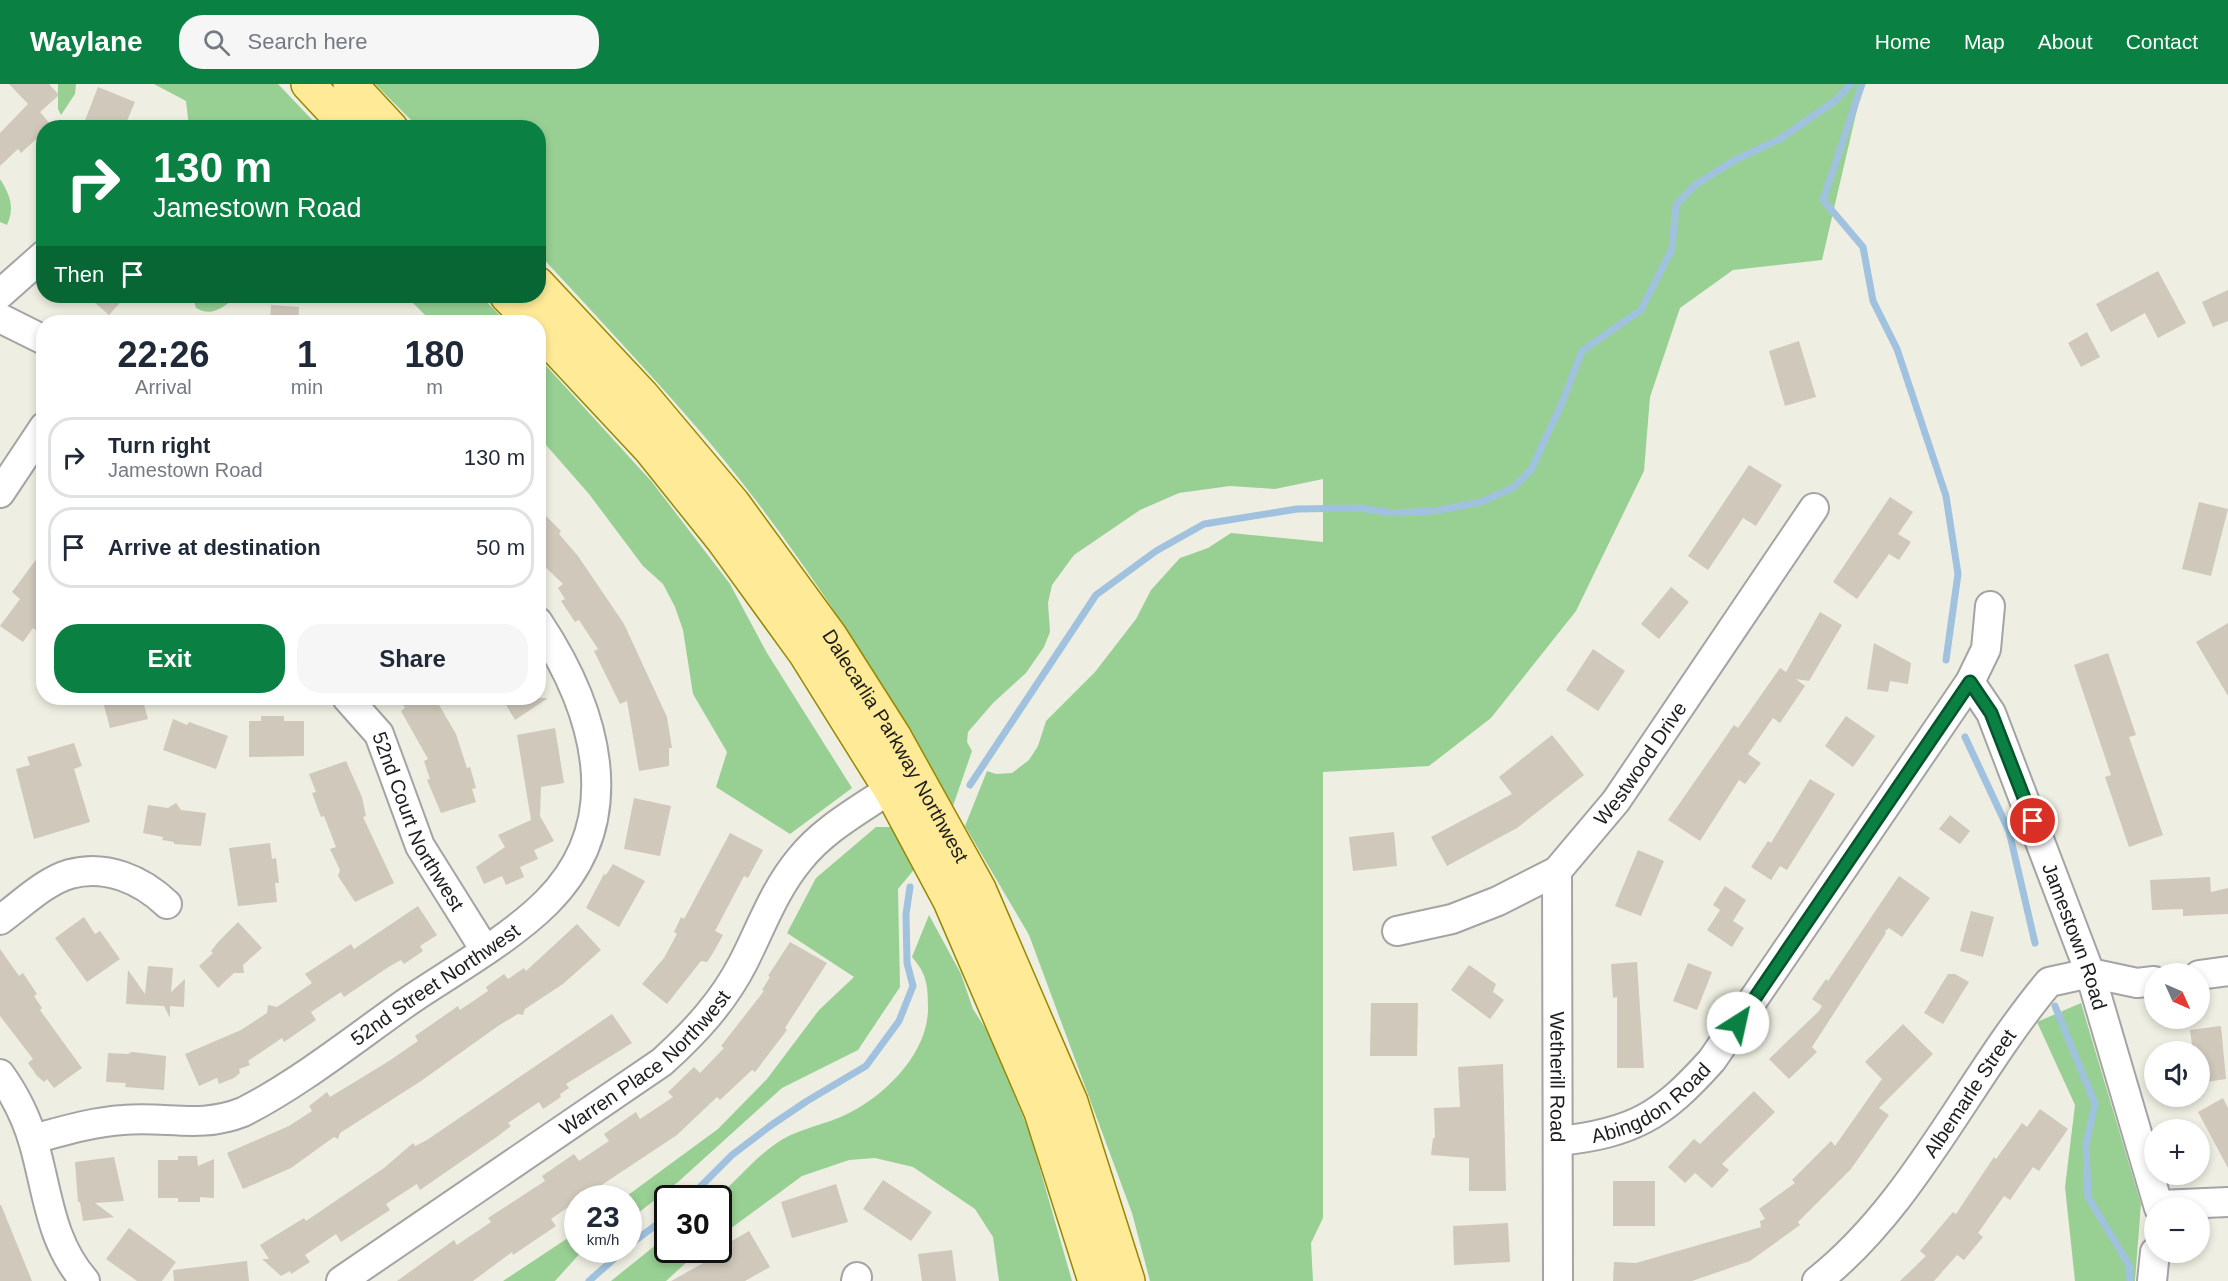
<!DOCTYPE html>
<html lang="en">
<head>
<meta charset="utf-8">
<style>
	body { margin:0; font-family:Helvetica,sans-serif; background:#f6f6f7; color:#1f2937; height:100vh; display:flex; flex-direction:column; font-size:22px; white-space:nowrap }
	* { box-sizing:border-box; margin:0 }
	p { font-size:20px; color:#747a83 }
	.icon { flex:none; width:33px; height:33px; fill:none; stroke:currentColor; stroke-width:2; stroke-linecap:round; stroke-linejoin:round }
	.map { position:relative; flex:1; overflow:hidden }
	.details { position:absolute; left:36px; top:231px; width:510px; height:390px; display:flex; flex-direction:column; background:#fff; border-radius:24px; box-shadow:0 3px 9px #0003 }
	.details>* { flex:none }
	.hud { position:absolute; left:36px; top:36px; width:510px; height:183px; border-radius:24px; box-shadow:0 3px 9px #0003; background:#0b8043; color:#fff; overflow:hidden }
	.needle { width:39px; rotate:135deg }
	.fabs { position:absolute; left:2144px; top:879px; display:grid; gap:12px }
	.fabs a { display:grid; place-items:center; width:66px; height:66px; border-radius:50%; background:#fff; box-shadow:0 3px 9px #0003; font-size:30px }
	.speed { position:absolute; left:564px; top:1101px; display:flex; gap:12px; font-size:30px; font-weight:700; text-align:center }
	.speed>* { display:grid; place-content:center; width:78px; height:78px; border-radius:50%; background:#fff; box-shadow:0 3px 9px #0003; line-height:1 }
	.speed small { font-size:15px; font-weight:400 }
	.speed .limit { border:3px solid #111; border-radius:9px; background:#fff; color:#111 }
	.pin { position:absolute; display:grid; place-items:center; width:51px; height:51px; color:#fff; margin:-26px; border:3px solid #fff; border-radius:50%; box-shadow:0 2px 6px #0007 }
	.me { position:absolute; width:66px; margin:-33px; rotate:35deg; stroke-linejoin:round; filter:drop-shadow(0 0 4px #0008) }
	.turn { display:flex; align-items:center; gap:21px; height:126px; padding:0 18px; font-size:27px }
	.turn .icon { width:78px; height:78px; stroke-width:2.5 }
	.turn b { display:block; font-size:42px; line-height:51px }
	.then { display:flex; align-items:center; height:57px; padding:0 18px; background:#0003; gap:12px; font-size:22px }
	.eta { display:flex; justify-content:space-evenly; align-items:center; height:102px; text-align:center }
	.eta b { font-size:36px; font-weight:600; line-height:42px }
	.button { display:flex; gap:12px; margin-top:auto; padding:12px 18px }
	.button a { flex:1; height:69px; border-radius:24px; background:#0b8043; color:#fff; font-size:24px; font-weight:600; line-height:69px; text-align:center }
	.button a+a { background:#f6f6f7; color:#1f2937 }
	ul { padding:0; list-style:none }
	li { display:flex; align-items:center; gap:18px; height:81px; margin:0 12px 9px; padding:0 6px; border:3px solid #e0e1e3; border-radius:24px }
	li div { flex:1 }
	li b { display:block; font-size:22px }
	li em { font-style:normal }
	header { display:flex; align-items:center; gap:36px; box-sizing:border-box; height:84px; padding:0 30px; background:#0b8043; color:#fff }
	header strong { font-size:28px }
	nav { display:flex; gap:33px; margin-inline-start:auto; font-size:21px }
	.search { width:420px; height:54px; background:#f6f6f7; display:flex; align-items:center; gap:15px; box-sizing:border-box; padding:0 21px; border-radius:24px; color:#747a83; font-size:22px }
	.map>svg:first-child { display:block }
</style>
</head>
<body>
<header>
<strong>Waylane</strong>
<div class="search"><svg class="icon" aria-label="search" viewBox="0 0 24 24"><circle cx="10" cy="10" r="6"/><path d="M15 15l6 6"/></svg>Search here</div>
<nav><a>Home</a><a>Map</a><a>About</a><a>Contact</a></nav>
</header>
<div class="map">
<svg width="2228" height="1197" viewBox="0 0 2228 1197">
	<rect width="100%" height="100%" fill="#efeee2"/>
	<path fill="#98d094" d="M 58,0 L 76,0 L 75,10 L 61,31 L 58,25 Z
		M 154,0 L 278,0 L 319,43 L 189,43 L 186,17 Z
		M 375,0 L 1863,0 L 1822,176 L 1733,186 L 1680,224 L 1650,313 L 1644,387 L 1576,527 L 1491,634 L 1429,682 L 1323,688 L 1323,1134 L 1311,1159 L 1313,1197 L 1150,1197 L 1132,1129 L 1029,851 L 965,742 L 987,687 L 996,690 L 1012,689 L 1029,676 L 1038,662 L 1046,637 L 1095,588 L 1136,535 L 1151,506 L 1180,474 L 1208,464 L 1231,449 L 1323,458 L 1323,395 L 1275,405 L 1230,402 L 1179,409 L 1140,426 L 1074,471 L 1052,501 L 1048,519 L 1050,548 L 1044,563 L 1026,589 L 993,619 L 968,648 L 967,658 L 972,667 L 953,722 C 881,596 804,471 710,359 C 655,294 596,232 539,170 L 538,44 L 418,43 Z
		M 0,95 C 10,111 15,123 7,141 L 0,138 Z
		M 198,212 L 238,212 C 223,222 214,234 196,224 L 194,217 Z
		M 406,212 L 481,212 L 506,238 L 432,238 Z
		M 539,274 L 652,398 L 730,500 L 767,569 L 852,704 L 790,750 L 716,703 L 727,668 L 693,610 L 683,546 L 675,523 L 663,500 L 643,482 L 589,410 L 539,353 Z
		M 876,743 L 898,743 L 917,782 L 898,805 L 900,903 L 858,966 L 782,1004 L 678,1098 L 629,1136 L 628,1114 L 624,1114 L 718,1045 L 767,995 L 819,926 L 854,893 L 787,849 L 816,794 Z
		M 929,831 L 961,890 L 973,925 L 991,953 L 1030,1050 L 1072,1197 L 999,1197 L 993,1153 L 975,1125 L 913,1083 L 875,1074 L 849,1076 L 802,1092 L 719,1153 L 717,1114 C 736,1097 753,1076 774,1061 C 795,1045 822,1042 845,1031 C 884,1013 929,969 928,923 C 928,902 927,890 912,873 Z
		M 2081,919 L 2141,1120 L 2135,1197 L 2075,1197 L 2065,1103 L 2075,1021 L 2037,938 Z
		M 577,1148 L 578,1166 L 583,1166 L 555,1197 L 503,1197 Z
		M 667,1152 L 668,1166 L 700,1166 L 666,1197 L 611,1197 Z"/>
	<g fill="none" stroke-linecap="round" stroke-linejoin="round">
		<path stroke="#a0c2df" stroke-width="7" d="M 1862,0 L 1823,116 L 1863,163 L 1873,217 L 1897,265 L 1946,412 L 1958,490 L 1946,576
			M 1965,653 L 2009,747 L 2035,859
			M 970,701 L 1096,511 L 1156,467 L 1204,440 L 1297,425 L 1359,424 L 1393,429 L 1435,427 L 1481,418 L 1513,404 L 1531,386 L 1562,319 L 1582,267 L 1641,226 L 1672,165 L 1676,121 L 1695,101 L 1735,76 L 1780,55 L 1835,17 L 1851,0
			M 2055,922 L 2095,1020 L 2086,1060 L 2088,1113 L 2129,1181 L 2130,1197
			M 689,1114 L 732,1071 L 770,1042 L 807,1017 L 866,982 L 899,937 L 913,902 L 907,879 L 906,830 L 910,803
			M 628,1162 L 668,1132
			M 589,1197 L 624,1166"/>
	</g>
	<path fill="#cfc8bb" d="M 9,0 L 49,0 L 59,11 L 40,28 L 51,41 L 44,44 L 44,48 L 21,69 L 18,65 L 0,82 L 0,49 L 28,20 Z
		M 98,3 L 135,18 L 124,44 L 82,44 Z
		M 2158,187 L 2186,239 L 2158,254 L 2145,229 L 2111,248 L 2096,220 Z
		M 2228,206 L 2228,237 L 2213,243 L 2202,218 Z
		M 87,212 L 126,212 L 109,231 Z
		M 271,221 L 299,223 L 298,238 L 270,238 Z
		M 2087,248 L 2100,273 L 2081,283 L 2068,259 Z
		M 1799,257 L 1816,313 L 1785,322 L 1769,267 Z
		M 1749,381 L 1782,401 L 1756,442 L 1743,434 L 1708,486 L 1688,472 Z
		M 1890,413 L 1913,428 L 1898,450 L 1911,458 L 1899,476 L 1889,470 L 1857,515 L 1833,498 Z
		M 2199,418 L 2228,425 L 2211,492 L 2182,485 Z
		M 538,424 L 561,447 L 559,450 L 578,472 L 624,540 L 667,633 L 672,664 L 669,664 L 669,682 L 639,687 L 627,617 L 620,620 L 594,567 L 598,565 L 579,536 L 575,538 L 561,517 L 565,515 L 558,504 L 563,500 L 538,476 Z
		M 44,465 L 44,552 L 33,544 L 23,558 L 0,542 L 20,515 L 12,508 Z
		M 1671,503 L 1689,518 L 1659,555 L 1641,540 Z
		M 1820,528 L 1842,541 L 1809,597 L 1796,595 L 1805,602 L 1780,639 L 1773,634 L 1748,670 L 1761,679 L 1745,700 L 1739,696 L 1700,757 L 1668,736 L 1734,641 L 1738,644 L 1780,584 L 1786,588 Z
		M 2228,539 L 2228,612 L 2196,558 Z
		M 1874,559 L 1911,579 L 1908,600 L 1890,597 L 1888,608 L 1867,605 Z
		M 1593,565 L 1625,587 L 1598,627 L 1566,606 Z
		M 2108,569 L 2136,651 L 2129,653 L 2163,751 L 2129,763 L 2105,693 L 2111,691 L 2074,581 Z
		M 102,614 L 142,614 L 148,635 L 110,644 Z
		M 399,614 L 435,614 L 456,650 L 467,684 L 470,683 L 476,704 L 472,705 L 476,718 L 441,729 L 427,696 L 430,695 L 424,677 L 428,675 L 401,627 L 405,624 Z
		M 502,614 L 548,614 L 515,636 Z
		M 261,632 L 284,632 L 284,637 L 304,637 L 304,672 L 249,673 L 249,637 L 261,637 Z
		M 1846,632 L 1875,652 L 1853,683 L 1825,662 Z
		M 173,635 L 187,641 L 189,638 L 228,652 L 216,685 L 163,666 Z
		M 555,644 L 564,699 L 541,703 L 540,732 L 554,757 L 534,766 L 538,775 L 520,783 L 524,793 L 506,801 L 502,792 L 484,800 L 476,783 L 505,763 L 498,751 L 531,736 L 517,651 Z
		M 1552,651 L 1584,691 L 1517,744 L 1447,782 L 1431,753 L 1512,710 L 1499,693 Z
		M 74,659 L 82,682 L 74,685 L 90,738 L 34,755 L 16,685 L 30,681 L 27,673 Z
		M 346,677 L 362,713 L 366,732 L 363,733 L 394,799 L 355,818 L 338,792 L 340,786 L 330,765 L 336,763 L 324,732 L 321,733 L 312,709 L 316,708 L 309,690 Z
		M 1810,695 L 1835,710 L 1787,786 L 1780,782 L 1771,796 L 1751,783 L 1768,757 L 1771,759 Z
		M 634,714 L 671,722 L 660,772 L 624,765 Z
		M 176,719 L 181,726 L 206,729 L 201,762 L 174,760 L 174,758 L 162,756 L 163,753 L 143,749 L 148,721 L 168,724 Z
		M 1950,731 L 1970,747 L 1960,760 L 1939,745 Z
		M 1394,748 L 1397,782 L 1353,787 L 1349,753 Z
		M 730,749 L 763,766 L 748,794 L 744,792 L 715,847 L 723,851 L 713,869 L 707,878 L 701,877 L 667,920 L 642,900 L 664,874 L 677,850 L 674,848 L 681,833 L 684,835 Z
		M 270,759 L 272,775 L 276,774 L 279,799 L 275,799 L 277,818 L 238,822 L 229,764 Z
		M 1638,766 L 1664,777 L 1641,832 L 1615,822 Z
		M 613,780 L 645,797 L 619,843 L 586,824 L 604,790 L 606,791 Z
		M 1899,792 L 1930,814 L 1902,853 L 1889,844 L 1885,847 L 1886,849 L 1812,963 L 1817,968 L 1789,995 L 1769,975 L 1819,927 L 1822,922 L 1812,915 L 1826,895 L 1828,897 Z
		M 2210,793 L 2211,808 L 2228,804 L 2228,830 L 2183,832 L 2183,825 L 2152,826 L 2150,796 Z
		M 1725,802 L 1746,816 L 1733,837 L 1744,844 L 1732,863 L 1707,846 L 1720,826 L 1713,821 Z
		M 418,822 L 437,851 L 420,862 L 423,867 L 404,880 L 401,876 L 390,882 L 344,913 L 341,908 L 311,928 L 316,936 L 284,958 L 282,954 L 248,977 L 250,981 L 239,985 L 240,989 L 234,994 L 219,1000 L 217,994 L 199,1002 L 185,970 L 241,946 L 267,929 L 268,921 L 277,923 L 312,899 L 305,890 L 351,860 L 354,865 Z
		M 1971,827 L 1994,833 L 1983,873 L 1960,867 Z
		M 84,833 L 95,850 L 100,847 L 120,875 L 87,898 L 55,854 Z
		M 238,838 L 262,864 L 243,881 L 244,889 L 234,889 L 218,904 L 199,882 L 213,869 L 211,867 L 219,857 Z
		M 577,840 L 601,866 L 563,900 L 525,925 L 523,931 L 518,930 L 498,942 L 421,997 L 340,1049 L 338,1055 L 334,1053 L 291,1084 L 243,1105 L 227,1069 L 289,1042 L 312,1027 L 309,1022 L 327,1008 L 330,1013 L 389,977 L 418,957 L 415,952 L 458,922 L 460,926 L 488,907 L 486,903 L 504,890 L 508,895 L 524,884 L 526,887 Z
		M 790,858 L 827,879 L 785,944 L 787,946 L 755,988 L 752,986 L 720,1016 L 717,1013 L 677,1051 L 582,1114 L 578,1114 L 577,1117 L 551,1135 L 556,1142 L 513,1171 L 512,1168 L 473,1197 L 397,1197 L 454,1156 L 457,1161 L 491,1138 L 488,1134 L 545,1097 L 542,1092 L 574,1070 L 579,1077 L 609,1057 L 604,1050 L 636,1028 L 640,1035 L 673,1013 L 668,1008 L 694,983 L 700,989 L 724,964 L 721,962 L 764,907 L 762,906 L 770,893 L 768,892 Z
		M 0,865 L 19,892 L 23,889 L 37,910 L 34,912 L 42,924 L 40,926 L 82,984 L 54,1004 L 47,995 L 44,998 L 37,992 L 28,979 L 33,975 L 0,932 Z
		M 1637,878 L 1644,984 L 1617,984 L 1617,913 L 1613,914 L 1611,880 Z
		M 1688,879 L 1712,888 L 1697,926 L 1673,917 Z
		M 1469,881 L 1496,900 L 1493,908 L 1504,916 L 1490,935 L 1451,906 Z
		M 148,882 L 173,884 L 171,908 L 185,895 L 184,923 L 170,922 L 170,934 L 164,922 L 126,920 L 128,886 L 145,910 Z
		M 1948,890 L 1955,890 L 1969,898 L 1943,940 L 1924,929 Z
		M 1371,919 L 1418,919 L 1417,972 L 1370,972 Z
		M 612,930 L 632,959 L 566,1000 L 569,1004 L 560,1010 L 561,1013 L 543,1025 L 539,1018 L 508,1039 L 511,1042 L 498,1052 L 420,1106 L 417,1100 L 386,1120 L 390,1126 L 341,1158 L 336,1150 L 305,1171 L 310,1178 L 291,1190 L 290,1187 L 281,1192 L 262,1175 L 269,1175 L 260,1161 L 304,1134 L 306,1137 L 384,1084 L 413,1059 L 415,1062 L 427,1056 Z
		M 1903,940 L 1933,970 L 1879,1024 L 1889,1031 L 1851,1085 L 1798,1138 L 1800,1141 L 1750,1177 L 1692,1197 L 1613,1197 L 1614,1178 L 1636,1179 L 1761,1143 L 1760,1137 L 1765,1135 L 1759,1125 L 1795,1099 L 1792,1096 L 1831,1057 L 1835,1062 L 1882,995 L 1865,978 Z
		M 2221,942 L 2226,995 L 2199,999 L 2199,968 L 2193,968 L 2190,946 Z
		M 132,968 L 166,972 L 164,1006 L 125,1003 L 126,999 L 106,998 L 108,969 L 128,970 Z
		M 1503,980 L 1506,1107 L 1469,1107 L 1469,1074 L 1431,1071 L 1433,1054 L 1435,1054 L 1434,1024 L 1460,1023 L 1458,983 Z
		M 1754,1007 L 1775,1028 L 1722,1080 L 1729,1086 L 1712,1104 L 1695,1089 L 1685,1099 L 1668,1083 L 1694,1055 L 1700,1060 Z
		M 2223,1014 L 2228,1024 L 2228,1084 L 2198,1028 Z
		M 2040,1025 L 2068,1045 L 2039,1087 L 2033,1083 L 2010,1116 L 2004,1112 L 1978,1149 L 1983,1153 L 1964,1176 L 1957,1171 L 1934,1197 L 1900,1197 L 1926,1172 L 1920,1167 L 1953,1128 L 1956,1130 L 1994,1073 L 1996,1075 L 2022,1039 L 2027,1043 Z
		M 178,1072 L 197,1072 L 198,1082 L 214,1075 L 214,1114 L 200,1113 L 200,1118 L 178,1118 L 178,1114 L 158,1114 L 158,1076 L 178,1076 Z
		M 114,1073 L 124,1117 L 95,1119 L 114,1133 L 83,1137 L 80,1118 L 78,1118 L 75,1078 Z
		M 883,1096 L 932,1128 L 911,1157 L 863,1125 Z
		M 1613,1097 L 1655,1097 L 1655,1142 L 1613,1142 Z
		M 836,1100 L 848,1138 L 792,1154 L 781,1118 Z
		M 0,1121 L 1,1121 L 32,1197 L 0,1197 Z
		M 1508,1139 L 1510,1178 L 1454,1181 L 1453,1142 Z
		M 129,1144 L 176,1178 L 162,1197 L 137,1197 L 106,1175 Z
		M 749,1147 L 770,1183 L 745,1197 L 671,1197 L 725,1167 L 723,1162 Z
		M 952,1166 L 956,1197 L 922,1197 L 918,1170 Z
		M 247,1177 L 249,1197 L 174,1197 L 173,1186 Z"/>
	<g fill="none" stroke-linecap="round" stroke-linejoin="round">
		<defs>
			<g id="minor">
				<path d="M 0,210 L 44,171"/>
				<path d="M 0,234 L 44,256"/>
				<path d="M 0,409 L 44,343"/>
				<path id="s1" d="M 1970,598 L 1991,629 L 2090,889 L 2159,1124"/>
				<path id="s2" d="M 347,614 L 379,650 L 420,762 L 485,866"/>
				<path id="s3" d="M 1557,787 L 1558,1197"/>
				<path d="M 0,836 C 21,821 45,797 70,790 C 106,780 142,796 167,820"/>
				<path id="s4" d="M 1397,847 L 1452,835 L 1498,817 L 1557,787 L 1616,717 L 1814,424"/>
				<path d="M 2199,891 L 2228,887"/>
				<path d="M 0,990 C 15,1011 27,1035 34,1060 C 48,1109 50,1157 85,1197"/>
				<path id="s5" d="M 33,1055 C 63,1047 92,1038 123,1036 C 167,1032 200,1045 243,1028 C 302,998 358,952 413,914 C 455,886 511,854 547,818 C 630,735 595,624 538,538"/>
				<path id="s6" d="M 1559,1057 C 1633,1049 1662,1032 1712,976 L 1970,598 L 1986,565 L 1990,522"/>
				<path d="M 2159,1121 L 2228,1118"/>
				<path id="s7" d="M 341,1197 L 662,978 C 695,948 723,918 743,879 C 761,844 774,806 800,775 C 824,745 858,727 890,705"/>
				<path d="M 856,1197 L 857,1193"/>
				<path id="s8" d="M 1817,1197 C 1915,1120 1969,993 2049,898 L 2090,889 L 2137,899 L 2154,897"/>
				<path d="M 2152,1197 L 2155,1168"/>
			</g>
			<g id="major">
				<path d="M 308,0 L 349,44"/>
				<path d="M 350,0 L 391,44"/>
				<path id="s9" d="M 538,200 L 642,311 L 733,419 L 831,553 L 894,652 L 979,805 L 1071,1018 L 1128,1197"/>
				<path d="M 507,212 L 533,238"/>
				<path d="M 538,245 L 650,365 L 723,456 L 805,569 L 890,705 L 950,817 L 1041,1028 L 1095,1197"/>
			</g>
		</defs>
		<use href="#minor" stroke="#a4a4a4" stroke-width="32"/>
		<use href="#major" stroke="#968800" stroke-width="36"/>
		<use href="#minor" stroke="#fff" stroke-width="28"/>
		<use href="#major" stroke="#ffeb97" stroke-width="33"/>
	</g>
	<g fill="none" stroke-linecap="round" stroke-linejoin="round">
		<defs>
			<path id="route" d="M 1738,939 L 1970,598 L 1991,629 L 2033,737"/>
		</defs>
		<use href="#route" stroke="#07532c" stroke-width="15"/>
		<use href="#route" stroke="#0b8043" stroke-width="10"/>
	</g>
	<g text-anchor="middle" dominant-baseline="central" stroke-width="6" stroke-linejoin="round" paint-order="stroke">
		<g font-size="20" fill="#1d1d1d" stroke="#fff">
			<text stroke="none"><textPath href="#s9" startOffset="586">Dalecarlia Parkway Northwest</textPath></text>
			<text stroke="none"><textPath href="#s4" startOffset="308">Westwood Drive</textPath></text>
			<text stroke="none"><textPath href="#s2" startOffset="144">52nd Court Northwest</textPath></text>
			<text stroke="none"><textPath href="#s1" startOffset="276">Jamestown Road</textPath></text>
			<text stroke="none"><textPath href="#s5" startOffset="444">52nd Street Northwest</textPath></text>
			<text stroke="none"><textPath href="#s7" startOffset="375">Warren Place Northwest</textPath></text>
			<text stroke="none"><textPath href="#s3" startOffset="206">Wetherill Road</textPath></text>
			<text stroke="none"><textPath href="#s8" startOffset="243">Albemarle Street</textPath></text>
			<text stroke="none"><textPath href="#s6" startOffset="102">Abingdon Road</textPath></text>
		</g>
	</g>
</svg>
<div class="fabs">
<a><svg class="needle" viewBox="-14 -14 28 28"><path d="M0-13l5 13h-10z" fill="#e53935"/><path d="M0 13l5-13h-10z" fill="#747a83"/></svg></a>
<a><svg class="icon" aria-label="sound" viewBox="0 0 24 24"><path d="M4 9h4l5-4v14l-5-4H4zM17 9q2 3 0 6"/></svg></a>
<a>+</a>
<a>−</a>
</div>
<div class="speed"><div>23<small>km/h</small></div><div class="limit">30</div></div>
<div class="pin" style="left:2033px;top:737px;background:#d93025"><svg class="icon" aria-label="arrive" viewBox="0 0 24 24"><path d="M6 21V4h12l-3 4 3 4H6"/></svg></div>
<svg class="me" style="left:1738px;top:939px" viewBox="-20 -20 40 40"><circle r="19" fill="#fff"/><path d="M0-13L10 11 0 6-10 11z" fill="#0b8043"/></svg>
<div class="hud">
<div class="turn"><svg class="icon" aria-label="right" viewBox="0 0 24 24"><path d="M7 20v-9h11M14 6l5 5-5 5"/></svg><div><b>130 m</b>Jamestown Road</div></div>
<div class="then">Then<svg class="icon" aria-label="arrive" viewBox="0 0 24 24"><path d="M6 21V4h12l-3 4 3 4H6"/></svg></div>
</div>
<section class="details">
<div class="eta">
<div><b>22:26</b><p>Arrival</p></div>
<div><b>1</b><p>min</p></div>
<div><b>180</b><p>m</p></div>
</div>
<ul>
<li><svg class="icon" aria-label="right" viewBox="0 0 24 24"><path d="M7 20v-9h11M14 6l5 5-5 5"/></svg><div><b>Turn right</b><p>Jamestown Road</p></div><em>130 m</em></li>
<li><svg class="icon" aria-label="arrive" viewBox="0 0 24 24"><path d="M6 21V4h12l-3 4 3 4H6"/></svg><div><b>Arrive at destination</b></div><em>50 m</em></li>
</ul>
<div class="button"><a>Exit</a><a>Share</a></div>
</section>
</div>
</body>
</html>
